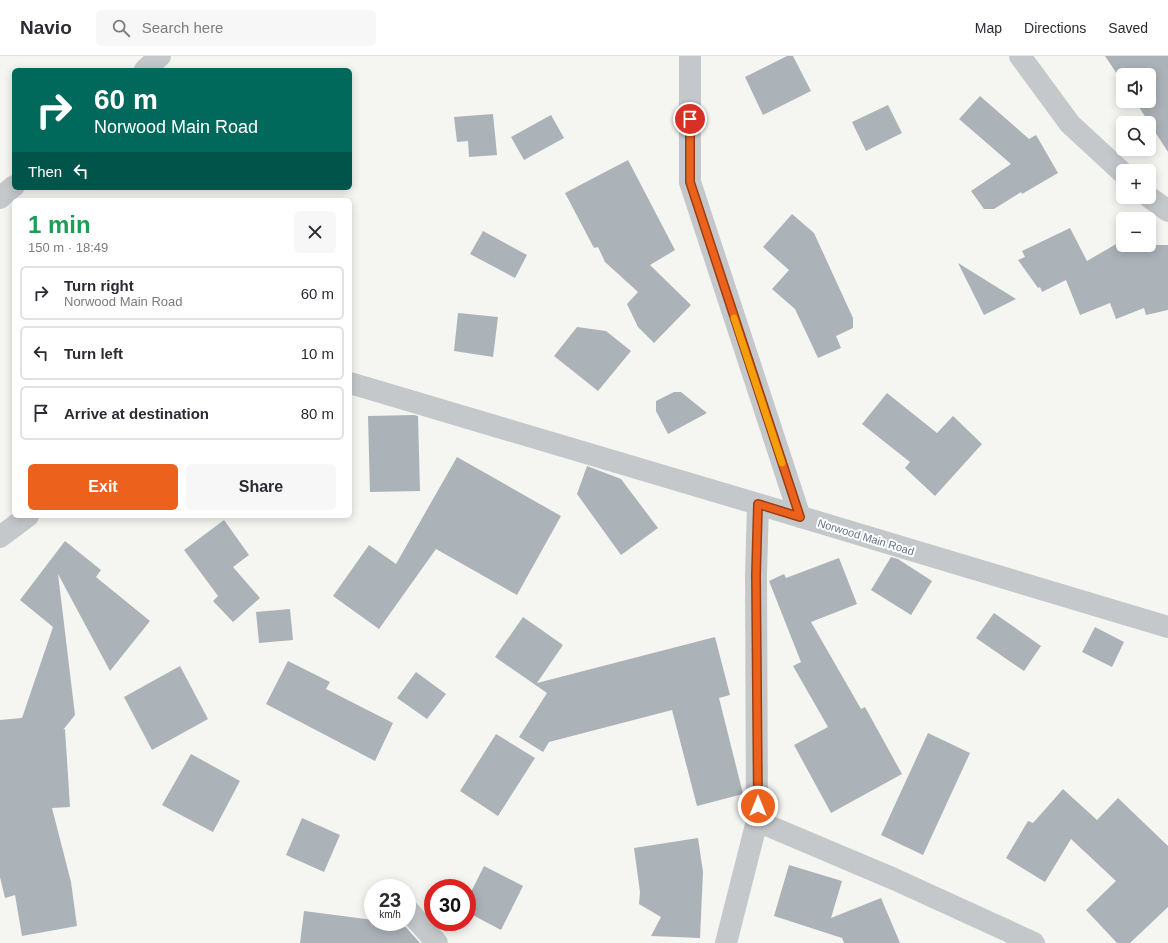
<!DOCTYPE html>
<html lang="en">
<head>
<meta charset="utf-8">
<style>
	body { margin:0; font-family:Helvetica,sans-serif; background:#f7f7f7; color:#2b2b33; height:100vh; display:flex; flex-direction:column; font-size:15px; white-space:nowrap }
	* { box-sizing:border-box; margin:0 }
	p { font-size:13px; color:#7c7c81 }
	.icon { flex:none; width:22px; height:22px; fill:none; stroke:currentColor; stroke-width:2; stroke-linecap:round; stroke-linejoin:round }
	.map { position:relative; flex:1; overflow:hidden }
	.side { position:absolute; left:12px; top:142px; width:340px; height:320px; display:flex; flex-direction:column; background:#fff; border-radius:6px; box-shadow:0 2px 10px #0003 }
	.side>* { flex:none }
	.guide { position:absolute; left:12px; top:12px; width:340px; height:122px; border-radius:6px; box-shadow:0 2px 10px #0003; background:#00695c; color:#fff; overflow:hidden }
	.tools { position:absolute; left:1116px; top:12px; display:grid; gap:8px }
	.tools a { display:grid; place-items:center; width:40px; height:40px; border-radius:6px; background:#fff; box-shadow:0 2px 10px #0003; font-size:20px }
	.speed { position:absolute; left:364px; top:823px; display:flex; gap:8px; font-size:20px; font-weight:700; text-align:center }
	.speed>* { display:grid; place-content:center; width:52px; height:52px; border-radius:50%; background:#fff; box-shadow:0 2px 10px #0003; line-height:1 }
	.speed small { font-size:10px; font-weight:400 }
	.speed .limit { border:6px solid #d22; background:#fff; color:#111 }
	.pin { position:absolute; display:grid; place-items:center; width:34px; height:34px; color:#fff; margin:-17px; border:2px solid #fff; border-radius:50%; box-shadow:0 1px 4px #0007 }
	.me { position:absolute; width:44px; margin:-22px; rotate:0deg; stroke-linejoin:round; filter:drop-shadow(0 0 3px #0008) }
	.turn { display:flex; align-items:center; gap:14px; height:84px; padding:0 16px; font-size:18px }
	.turn .icon { width:52px; height:52px; stroke-width:2.5 }
	.turn b { display:block; font-size:28px; line-height:34px }
	.then { display:flex; align-items:center; height:38px; padding:0 16px; background:#0003; gap:8px; font-size:15px }
	.round { display:grid; place-items:center; flex:none; width:42px; height:42px; border-radius:6px; background:#f7f7f7 }
	.head { display:flex; align-items:center; justify-content:space-between; height:68px; padding:0 16px }
	h1 { font-size:24px; font-weight:800; line-height:30px; color:#1e9e55 }
	.primary-button { display:flex; gap:8px; margin-top:auto; padding:8px 16px }
	.primary-button a { flex:1; height:46px; border-radius:6px; background:#ec611b; color:#fff; font-size:16px; font-weight:800; line-height:46px; text-align:center }
	.primary-button a+a { background:#f7f7f7; color:#2b2b33 }
	ul { padding:0; list-style:none }
	li { display:flex; align-items:center; gap:12px; height:54px; margin:0 8px 6px; padding:0 8px; border:2px solid #e1e1e2; border-radius:6px }
	li div { flex:1 }
	li b { display:block; font-size:15px }
	li em { font-style:normal }
	header { display:flex; align-items:center; gap:24px; box-sizing:border-box; height:56px; padding:0 20px; background:#fff; border-bottom:1px solid #e1e1e2 }
	header strong { font-size:19px }
	nav { display:flex; gap:22px; margin-inline-start:auto; font-size:14px }
	.search { width:280px; height:36px; background:#f7f7f7; display:flex; align-items:center; gap:10px; box-sizing:border-box; padding:0 14px; border-radius:6px; color:#7c7c81; font-size:15px }
	.map>svg:first-child { display:block }
</style>
</head>
<body>
<header>
<strong>Navio</strong>
<div class="search"><svg class="icon" aria-label="search" viewBox="0 0 24 24"><circle cx="10" cy="10" r="6"/><path d="M15 15l6 6"/></svg>Search here</div>
<nav><a>Map</a><a>Directions</a><a>Saved</a></nav>
</header>
<div class="map">
<svg width="1168" height="887" viewBox="0 0 1168 887">
	<rect width="100%" height="100%" fill="#f5f6f1"/>
	<path fill="#abb2b8" d="M 787,0 L 793,0 L 811,35 L 763,59 L 745,21 Z
		M 1105,0 L 1168,0 L 1168,96 L 1135,45 L 1149,45 L 1149,19 L 1123,19 L 1123,27 Z
		M 980,40 L 1029,83 L 1036,79 L 1058,117 L 1022,138 L 1021,136 L 994,153 L 984,153 L 971,135 L 1011,108 L 959,63 Z
		M 888,49 L 902,77 L 866,95 L 852,66 Z
		M 493,58 L 497,99 L 469,101 L 468,85 L 457,86 L 454,61 Z
		M 551,59 L 564,82 L 524,104 L 511,81 Z
		M 628,104 L 675,194 L 650,209 L 691,249 L 654,287 L 638,271 L 627,248 L 638,236 L 605,206 L 598,191 L 594,192 L 565,137 Z
		M 792,158 L 814,177 L 853,262 L 853,272 L 836,280 L 841,292 L 818,302 L 795,253 L 772,233 L 789,214 L 763,191 Z
		M 1070,172 L 1087,205 L 1123,184 L 1123,189 L 1149,189 L 1149,178 L 1156,189 L 1168,189 L 1168,254 L 1146,259 L 1144,252 L 1116,263 L 1110,247 L 1080,259 L 1066,224 L 1042,236 L 1040,231 L 1038,232 L 1018,204 L 1025,201 L 1022,195 Z
		M 483,175 L 527,199 L 515,222 L 470,198 Z
		M 958,207 L 1016,243 L 984,259 Z
		M 458,257 L 498,261 L 493,301 L 454,295 Z
		M 577,271 L 606,275 L 631,295 L 598,335 L 554,300 Z
		M 674,336 L 681,336 L 707,357 L 668,378 L 656,355 L 656,345 Z
		M 887,337 L 937,377 L 953,360 L 982,388 L 935,440 L 905,412 L 910,406 L 862,368 Z
		M 414,359 L 418,360 L 420,435 L 370,436 L 368,360 Z
		M 457,401 L 561,460 L 517,539 L 436,493 L 379,573 L 333,540 L 369,489 L 396,508 Z
		M 587,410 L 621,423 L 658,472 L 621,499 L 577,438 Z
		M 224,464 L 249,499 L 233,511 L 260,542 L 233,566 L 213,545 L 218,540 L 184,494 Z
		M 65,485 L 101,514 L 96,521 L 150,565 L 110,615 L 58,518 L 75,659 L 63,674 L 65,673 L 70,751 L 52,752 L 71,826 L 77,870 L 22,880 L 15,839 L 5,842 L 0,821 L 0,664 L 22,662 L 53,571 L 20,544 Z
		M 891,501 L 898,503 L 932,525 L 911,559 L 871,534 Z
		M 839,502 L 857,548 L 811,566 L 861,653 L 865,651 L 902,718 L 831,757 L 794,689 L 828,671 L 793,610 L 801,606 L 769,525 L 784,518 L 786,522 Z
		M 290,553 L 293,584 L 259,587 L 256,556 Z
		M 994,557 L 1041,590 L 1024,615 L 976,582 Z
		M 523,561 L 563,589 L 537,627 L 715,581 L 730,639 L 719,642 L 743,738 L 697,750 L 672,654 L 549,686 L 543,696 L 519,681 L 547,637 L 495,601 Z
		M 1095,571 L 1124,586 L 1112,611 L 1082,596 Z
		M 288,605 L 330,626 L 326,633 L 393,667 L 375,705 L 266,648 Z
		M 180,610 L 208,663 L 152,694 L 124,641 Z
		M 416,616 L 446,638 L 427,663 L 397,642 Z
		M 928,677 L 970,697 L 923,799 L 881,779 Z
		M 496,678 L 535,702 L 498,760 L 460,735 Z
		M 191,698 L 240,725 L 213,776 L 162,749 Z
		M 1063,733 L 1097,764 L 1118,742 L 1168,790 L 1168,851 L 1130,887 L 1117,887 L 1086,854 L 1116,825 L 1071,783 L 1045,826 L 1006,802 L 1028,765 L 1033,767 Z
		M 302,762 L 340,779 L 324,816 L 286,799 Z
		M 698,782 L 703,816 L 700,882 L 651,880 L 661,861 L 639,848 L 640,836 L 634,792 Z
		M 789,809 L 842,825 L 831,862 L 881,842 L 900,887 L 844,887 L 842,882 L 774,860 Z
		M 484,810 L 523,830 L 501,874 L 467,856 L 467,844 Z
		M 304,855 L 373,864 L 373,866 L 403,868 L 420,887 L 300,887 Z"/>
	<g fill="none" stroke-linecap="round" stroke-linejoin="round">
		<path stroke="#c5c8cb" stroke-width="22" d="M 690,0 L 690,126 L 800,461
			M 1020,0 L 1070,68 L 1123,117
			M 145,14 L 160,0
			M 1149,141 L 1168,155
			M 0,142 L 14,130
			M 350,327 L 758,448
			M 0,481 L 28,460
			M 757,765 L 894,823 L 1034,887
			M 407,853 L 437,887
			M 726,887 L 757,765 L 756,519 L 758,448 L 1168,571"/>
	</g>
	<g fill="none" stroke-linecap="round" stroke-linejoin="round">
		<defs>
			<path id="route" d="M 690,63 L 690,126 L 800,461 L 758,448 L 756,519 L 758,750"/>
		</defs>
		<use href="#route" stroke="#993f12" stroke-width="10"/>
		<use href="#route" stroke="#ec611b" stroke-width="7"/>
		<path stroke="#f59e0b" stroke-width="7" d="M 734,262 L 782,407"/>
	</g>
	<g text-anchor="middle" dominant-baseline="central" stroke-width="4" stroke-linejoin="round" paint-order="stroke">
		<g font-size="11" fill="#637284" stroke="#fff">
			<text transform="translate(866 481) rotate(17)">Norwood Main Road</text>
		</g>
	</g>
</svg>
<div class="tools">
<a><svg class="icon" aria-label="sound" viewBox="0 0 24 24"><path d="M4 9h4l5-4v14l-5-4H4zM17 9q2 3 0 6"/></svg></a>
<a><svg class="icon" aria-label="search" viewBox="0 0 24 24"><circle cx="10" cy="10" r="6"/><path d="M15 15l6 6"/></svg></a>
<a>+</a>
<a>−</a>
</div>
<div class="speed"><div>23<small>km/h</small></div><div class="limit">30</div></div>
<div class="pin" style="left:690px;top:63px;background:#d93025"><svg class="icon" aria-label="arrive" viewBox="0 0 24 24"><path d="M6 21V4h12l-3 4 3 4H6"/></svg></div>
<svg class="me" style="left:758px;top:750px" viewBox="-20 -20 40 40"><circle r="17" fill="#ec611b" stroke="#fff" stroke-width="3"/><path d="M0-11L8 9 0 5-8 9z" fill="#fff"/></svg>
<div class="guide">
<div class="turn"><svg class="icon" aria-label="right" viewBox="0 0 24 24"><path d="M7 20v-9h11M14 6l5 5-5 5"/></svg><div><b>60 m</b>Norwood Main Road</div></div>
<div class="then">Then<svg class="icon" aria-label="left" viewBox="0 0 24 24"><path d="M17 20v-9H6M10 6l-5 5 5 5"/></svg></div>
</div>
<section class="side">
<div class="head"><div><h1>1 min</h1><p>150 m · 18:49</p></div><a class="round"><svg class="icon" aria-label="close" viewBox="0 0 24 24"><path d="M6 6l12 12M18 6L6 18"/></svg></a></div>
<ul>
<li><svg class="icon" aria-label="right" viewBox="0 0 24 24"><path d="M7 20v-9h11M14 6l5 5-5 5"/></svg><div><b>Turn right</b><p>Norwood Main Road</p></div><em>60 m</em></li>
<li><svg class="icon" aria-label="left" viewBox="0 0 24 24"><path d="M17 20v-9H6M10 6l-5 5 5 5"/></svg><div><b>Turn left</b></div><em>10 m</em></li>
<li><svg class="icon" aria-label="arrive" viewBox="0 0 24 24"><path d="M6 21V4h12l-3 4 3 4H6"/></svg><div><b>Arrive at destination</b></div><em>80 m</em></li>
</ul>
<div class="primary-button"><a>Exit</a><a>Share</a></div>
</section>
</div>
</body>
</html>
